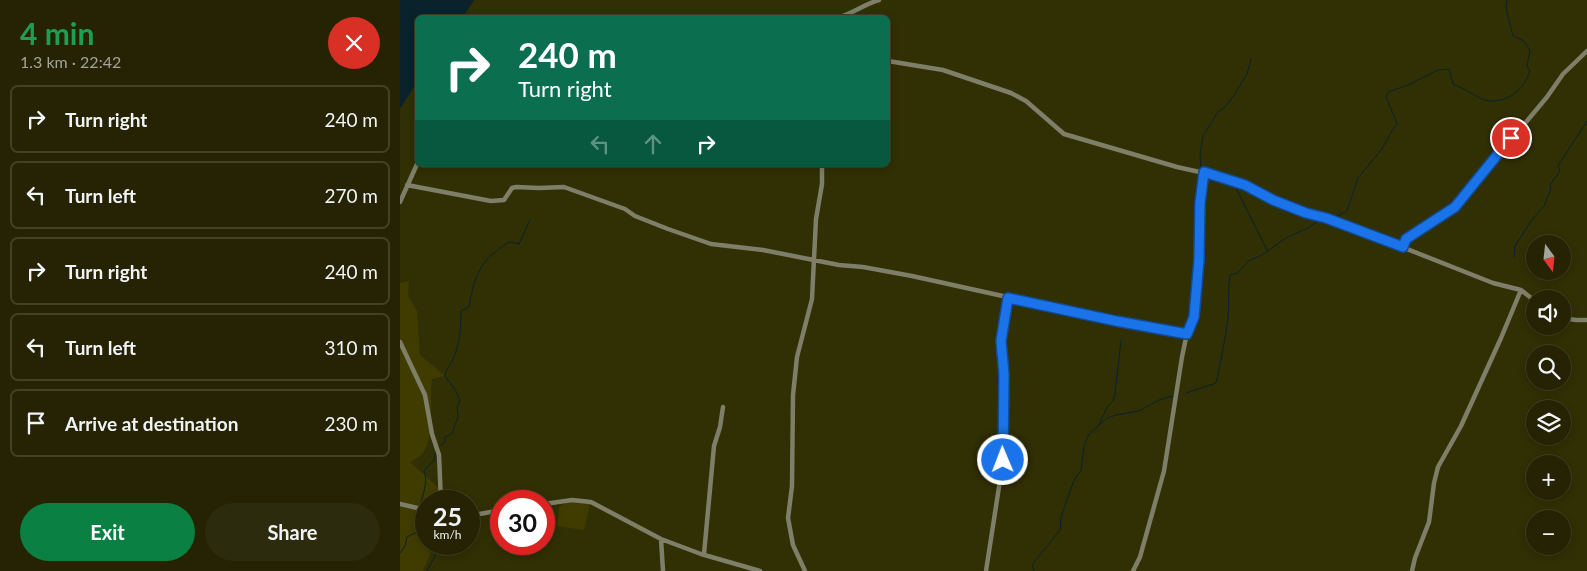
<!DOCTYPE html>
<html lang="en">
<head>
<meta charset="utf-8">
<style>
	body { margin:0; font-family:Lato,sans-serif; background:#2d2b0d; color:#f1f3f6; height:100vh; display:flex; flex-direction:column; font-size:19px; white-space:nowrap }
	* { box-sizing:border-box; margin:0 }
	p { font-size:16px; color:#a3a49a }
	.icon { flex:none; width:28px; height:28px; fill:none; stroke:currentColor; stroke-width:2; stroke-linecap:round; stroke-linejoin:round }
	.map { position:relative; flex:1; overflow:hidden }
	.sheet { display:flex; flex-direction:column; background:#252303; width:400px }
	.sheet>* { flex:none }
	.banner { position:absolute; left:15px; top:15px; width:475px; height:152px; border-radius:8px; box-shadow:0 2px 8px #0003,0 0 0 1px #424025; background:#0b6e4f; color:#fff; overflow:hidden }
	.needle { width:32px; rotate:165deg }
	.buttons { position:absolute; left:1126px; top:235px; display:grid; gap:10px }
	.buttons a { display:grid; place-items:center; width:45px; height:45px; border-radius:50%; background:#252303; box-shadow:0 2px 8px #0003,0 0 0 1px #424025; font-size:25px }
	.speed { position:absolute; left:15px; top:490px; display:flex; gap:10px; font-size:25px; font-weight:700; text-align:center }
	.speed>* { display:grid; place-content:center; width:65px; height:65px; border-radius:50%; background:#252303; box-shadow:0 2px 8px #0003,0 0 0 1px #424025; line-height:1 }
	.speed small { font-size:12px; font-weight:400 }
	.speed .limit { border:8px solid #d22; background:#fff; color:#111 }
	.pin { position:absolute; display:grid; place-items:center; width:42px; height:42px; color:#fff; margin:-21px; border:2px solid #fff; border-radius:50%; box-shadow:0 1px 5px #0007 }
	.me { position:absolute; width:55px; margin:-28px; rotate:359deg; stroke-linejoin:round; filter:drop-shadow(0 0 4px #0008) }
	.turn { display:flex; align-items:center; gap:18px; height:105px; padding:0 20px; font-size:22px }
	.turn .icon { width:65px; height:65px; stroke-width:2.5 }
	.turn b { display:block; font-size:35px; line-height:42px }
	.lanes { display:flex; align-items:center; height:48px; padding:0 20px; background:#0003; justify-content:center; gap:25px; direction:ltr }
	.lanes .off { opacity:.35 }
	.round { display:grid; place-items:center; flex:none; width:52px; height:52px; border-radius:26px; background:#2d2b0d }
	.overview { display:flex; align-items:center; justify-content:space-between; height:85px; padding:0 20px }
	h1 { font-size:30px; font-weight:700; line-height:38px; color:#1e9e55 }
	.button { display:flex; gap:10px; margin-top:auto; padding:10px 20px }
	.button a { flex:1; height:58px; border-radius:30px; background:#0b8043; color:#fff; font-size:20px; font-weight:700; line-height:58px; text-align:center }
	.button a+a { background:#2d2b0d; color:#f1f3f6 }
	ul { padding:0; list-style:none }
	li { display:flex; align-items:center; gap:15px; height:68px; margin:0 10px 8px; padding:0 10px; border:2px solid #424025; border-radius:8px }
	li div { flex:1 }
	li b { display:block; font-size:19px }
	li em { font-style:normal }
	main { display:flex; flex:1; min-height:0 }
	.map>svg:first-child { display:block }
</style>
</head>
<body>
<main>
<section class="sheet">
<div class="overview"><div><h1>4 min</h1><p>1.3 km · 22:42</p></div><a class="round" style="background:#d93025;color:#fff"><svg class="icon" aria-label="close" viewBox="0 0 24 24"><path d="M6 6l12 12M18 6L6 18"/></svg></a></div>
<ul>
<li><svg class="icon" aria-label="right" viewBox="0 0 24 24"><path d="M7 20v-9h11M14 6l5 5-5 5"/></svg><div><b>Turn right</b></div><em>240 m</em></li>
<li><svg class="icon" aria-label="left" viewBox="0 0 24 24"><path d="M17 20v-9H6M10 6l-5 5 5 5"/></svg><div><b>Turn left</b></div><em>270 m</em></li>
<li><svg class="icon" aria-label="right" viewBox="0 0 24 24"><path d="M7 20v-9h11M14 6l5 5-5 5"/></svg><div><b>Turn right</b></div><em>240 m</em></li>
<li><svg class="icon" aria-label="left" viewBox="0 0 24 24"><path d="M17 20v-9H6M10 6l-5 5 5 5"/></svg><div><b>Turn left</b></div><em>310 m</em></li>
<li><svg class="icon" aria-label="arrive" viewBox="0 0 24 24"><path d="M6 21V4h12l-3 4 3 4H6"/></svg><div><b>Arrive at destination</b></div><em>230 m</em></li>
</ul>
<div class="button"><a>Exit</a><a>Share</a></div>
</section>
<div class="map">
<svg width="1187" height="571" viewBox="0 0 1187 571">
	<rect width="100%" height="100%" fill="#312f04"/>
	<path fill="#403c00" d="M 9,281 L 8,296 L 17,311 L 20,355 L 45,376 L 32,379 C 29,400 35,435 23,453 C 20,457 14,460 10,462 L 39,488 L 40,501 L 26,501 L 26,544 L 35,544 L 23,571 L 0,571 L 0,283 Z
		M 168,501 L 191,502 L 184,530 L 157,526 L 159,508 Z"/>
	<path fill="#0a222b" d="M 0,0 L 74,0 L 63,17 L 18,18 L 17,82 L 0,109 Z"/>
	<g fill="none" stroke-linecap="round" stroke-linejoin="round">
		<path stroke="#0a222b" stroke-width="1" d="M 801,168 L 800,155 L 803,136 L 818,112 L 825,107 L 834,95 L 847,74 L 851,59
			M 809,177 L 834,184 L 867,250
			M 934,218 L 947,211 L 958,178 L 981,150 L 997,123 L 986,97 L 988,92 L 1008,85 L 1038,70 L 1049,69 L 1053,84 C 1062,88 1069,92 1078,97 C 1093,106 1113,99 1123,85 C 1126,81 1128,75 1130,71 L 1127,66 L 1130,50 L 1123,40 L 1113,36 L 1106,8 L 1107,0
			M 1114,257 L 1115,246 L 1131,221 L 1144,206 L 1151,189 L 1150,185 L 1160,171 L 1158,166 L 1187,121
			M 786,393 L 816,383 C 821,362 825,340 828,318 C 829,304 828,289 830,275 L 838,273 L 848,261 L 862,255 L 886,238 L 908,228 L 918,221 L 928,220
			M 699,425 L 707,407 L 713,401 L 715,394 L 721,340
			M 40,446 L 45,442 L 45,437 L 52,434 L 58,417 L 57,406 L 60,401 L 56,391 L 45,376 C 47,366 50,367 53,359 C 60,344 61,327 61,311 L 69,307 C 75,273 80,261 109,242 L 119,244 L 130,220
			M 0,553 L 5,546 L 7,537 L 19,531 C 22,523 18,518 19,511 C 21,499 29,483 24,471 L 34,460 L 36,450
			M 27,571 L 41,544
			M 634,571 L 632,565 L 660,530 L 661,517 L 674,480 L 681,470 L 684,446 L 689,434 L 707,418 L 716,415 L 739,411 L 759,400 L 773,396"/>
		<path stroke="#7f7e68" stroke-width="4.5" d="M 436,18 C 451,15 464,4 479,0
			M 488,61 L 543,70 L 611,93 L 626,101 L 664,134 L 777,167 L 804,173 L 845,185 L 873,200 L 906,213 L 926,217 L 1093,283 L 1121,290 L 1135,301
			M 7,185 L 91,201 L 104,200 L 112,188 L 116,187 L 139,188 L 164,187 L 225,209 L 235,216 L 268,229 L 311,244 L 363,250 L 439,265 L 463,267 L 512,276 L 716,321 L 787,333
			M 0,202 L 18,162
			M 1003,247 L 1006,239 L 1055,207 L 1062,199 L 1147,97 L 1163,74 L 1187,51
			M 1162,318 L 1176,320 L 1187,320
			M 0,342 L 25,395 L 32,434 L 39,455 L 41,501
			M 0,504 L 26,510
			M 144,504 L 172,500 L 191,502 L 261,539 L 301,554 L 360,571
			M 69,516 L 101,510
			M 261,539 L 263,571
			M 304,554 L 314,446 L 320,427 L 323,407
			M 405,571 L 393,545 L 388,518 L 392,486 L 393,395 L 397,357 L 412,299 L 416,219 L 422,184 L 422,168 L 424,165
			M 586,571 L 603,461 L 604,374 L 601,341 L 608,298
			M 733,571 L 740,557 L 764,471 L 782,357 L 787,333 L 794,317 L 799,260 L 801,203 L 804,173
			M 1012,571 L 1015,558 L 1029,522 L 1034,483 L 1038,467 L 1061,426 L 1101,338 L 1121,290"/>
	</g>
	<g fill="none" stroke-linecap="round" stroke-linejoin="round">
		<defs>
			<path id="route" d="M 603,460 L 604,374 L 601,341 L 608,298 L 716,321 L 787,334 L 794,317 L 799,260 L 800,203 L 804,172 L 845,185 L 873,200 L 906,213 L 926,218 L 1003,247 L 1006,239 L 1055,207 L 1111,138"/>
		</defs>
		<use href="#route" stroke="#114b97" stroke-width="12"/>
		<use href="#route" stroke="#1a73e8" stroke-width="9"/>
	</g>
</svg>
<div class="buttons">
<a><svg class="needle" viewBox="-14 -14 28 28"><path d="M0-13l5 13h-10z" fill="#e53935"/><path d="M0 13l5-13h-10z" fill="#a3a49a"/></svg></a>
<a><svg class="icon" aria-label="sound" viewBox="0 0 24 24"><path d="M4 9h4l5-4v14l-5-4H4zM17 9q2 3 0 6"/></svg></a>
<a><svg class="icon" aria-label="search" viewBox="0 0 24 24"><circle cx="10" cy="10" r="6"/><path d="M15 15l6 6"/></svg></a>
<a><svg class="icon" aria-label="layers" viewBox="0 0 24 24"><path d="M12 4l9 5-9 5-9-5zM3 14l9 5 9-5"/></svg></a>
<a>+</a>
<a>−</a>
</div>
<div class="speed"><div>25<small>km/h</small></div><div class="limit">30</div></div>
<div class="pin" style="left:1111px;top:138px;background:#d93025"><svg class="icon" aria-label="arrive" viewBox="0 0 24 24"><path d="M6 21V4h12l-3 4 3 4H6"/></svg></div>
<svg class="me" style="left:603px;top:460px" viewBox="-20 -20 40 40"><circle r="17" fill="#1a73e8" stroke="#fff" stroke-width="3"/><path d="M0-11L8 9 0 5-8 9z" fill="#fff"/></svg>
<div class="banner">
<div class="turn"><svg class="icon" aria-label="right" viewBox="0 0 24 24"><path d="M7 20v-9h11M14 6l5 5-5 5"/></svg><div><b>240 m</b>Turn right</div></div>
<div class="lanes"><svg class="icon off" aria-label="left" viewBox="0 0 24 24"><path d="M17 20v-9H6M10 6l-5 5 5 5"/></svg><svg class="icon off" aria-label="ahead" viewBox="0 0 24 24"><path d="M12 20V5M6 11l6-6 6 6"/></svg><svg class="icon" aria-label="right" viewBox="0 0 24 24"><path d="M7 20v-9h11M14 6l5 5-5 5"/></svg></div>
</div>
</div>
</main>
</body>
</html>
